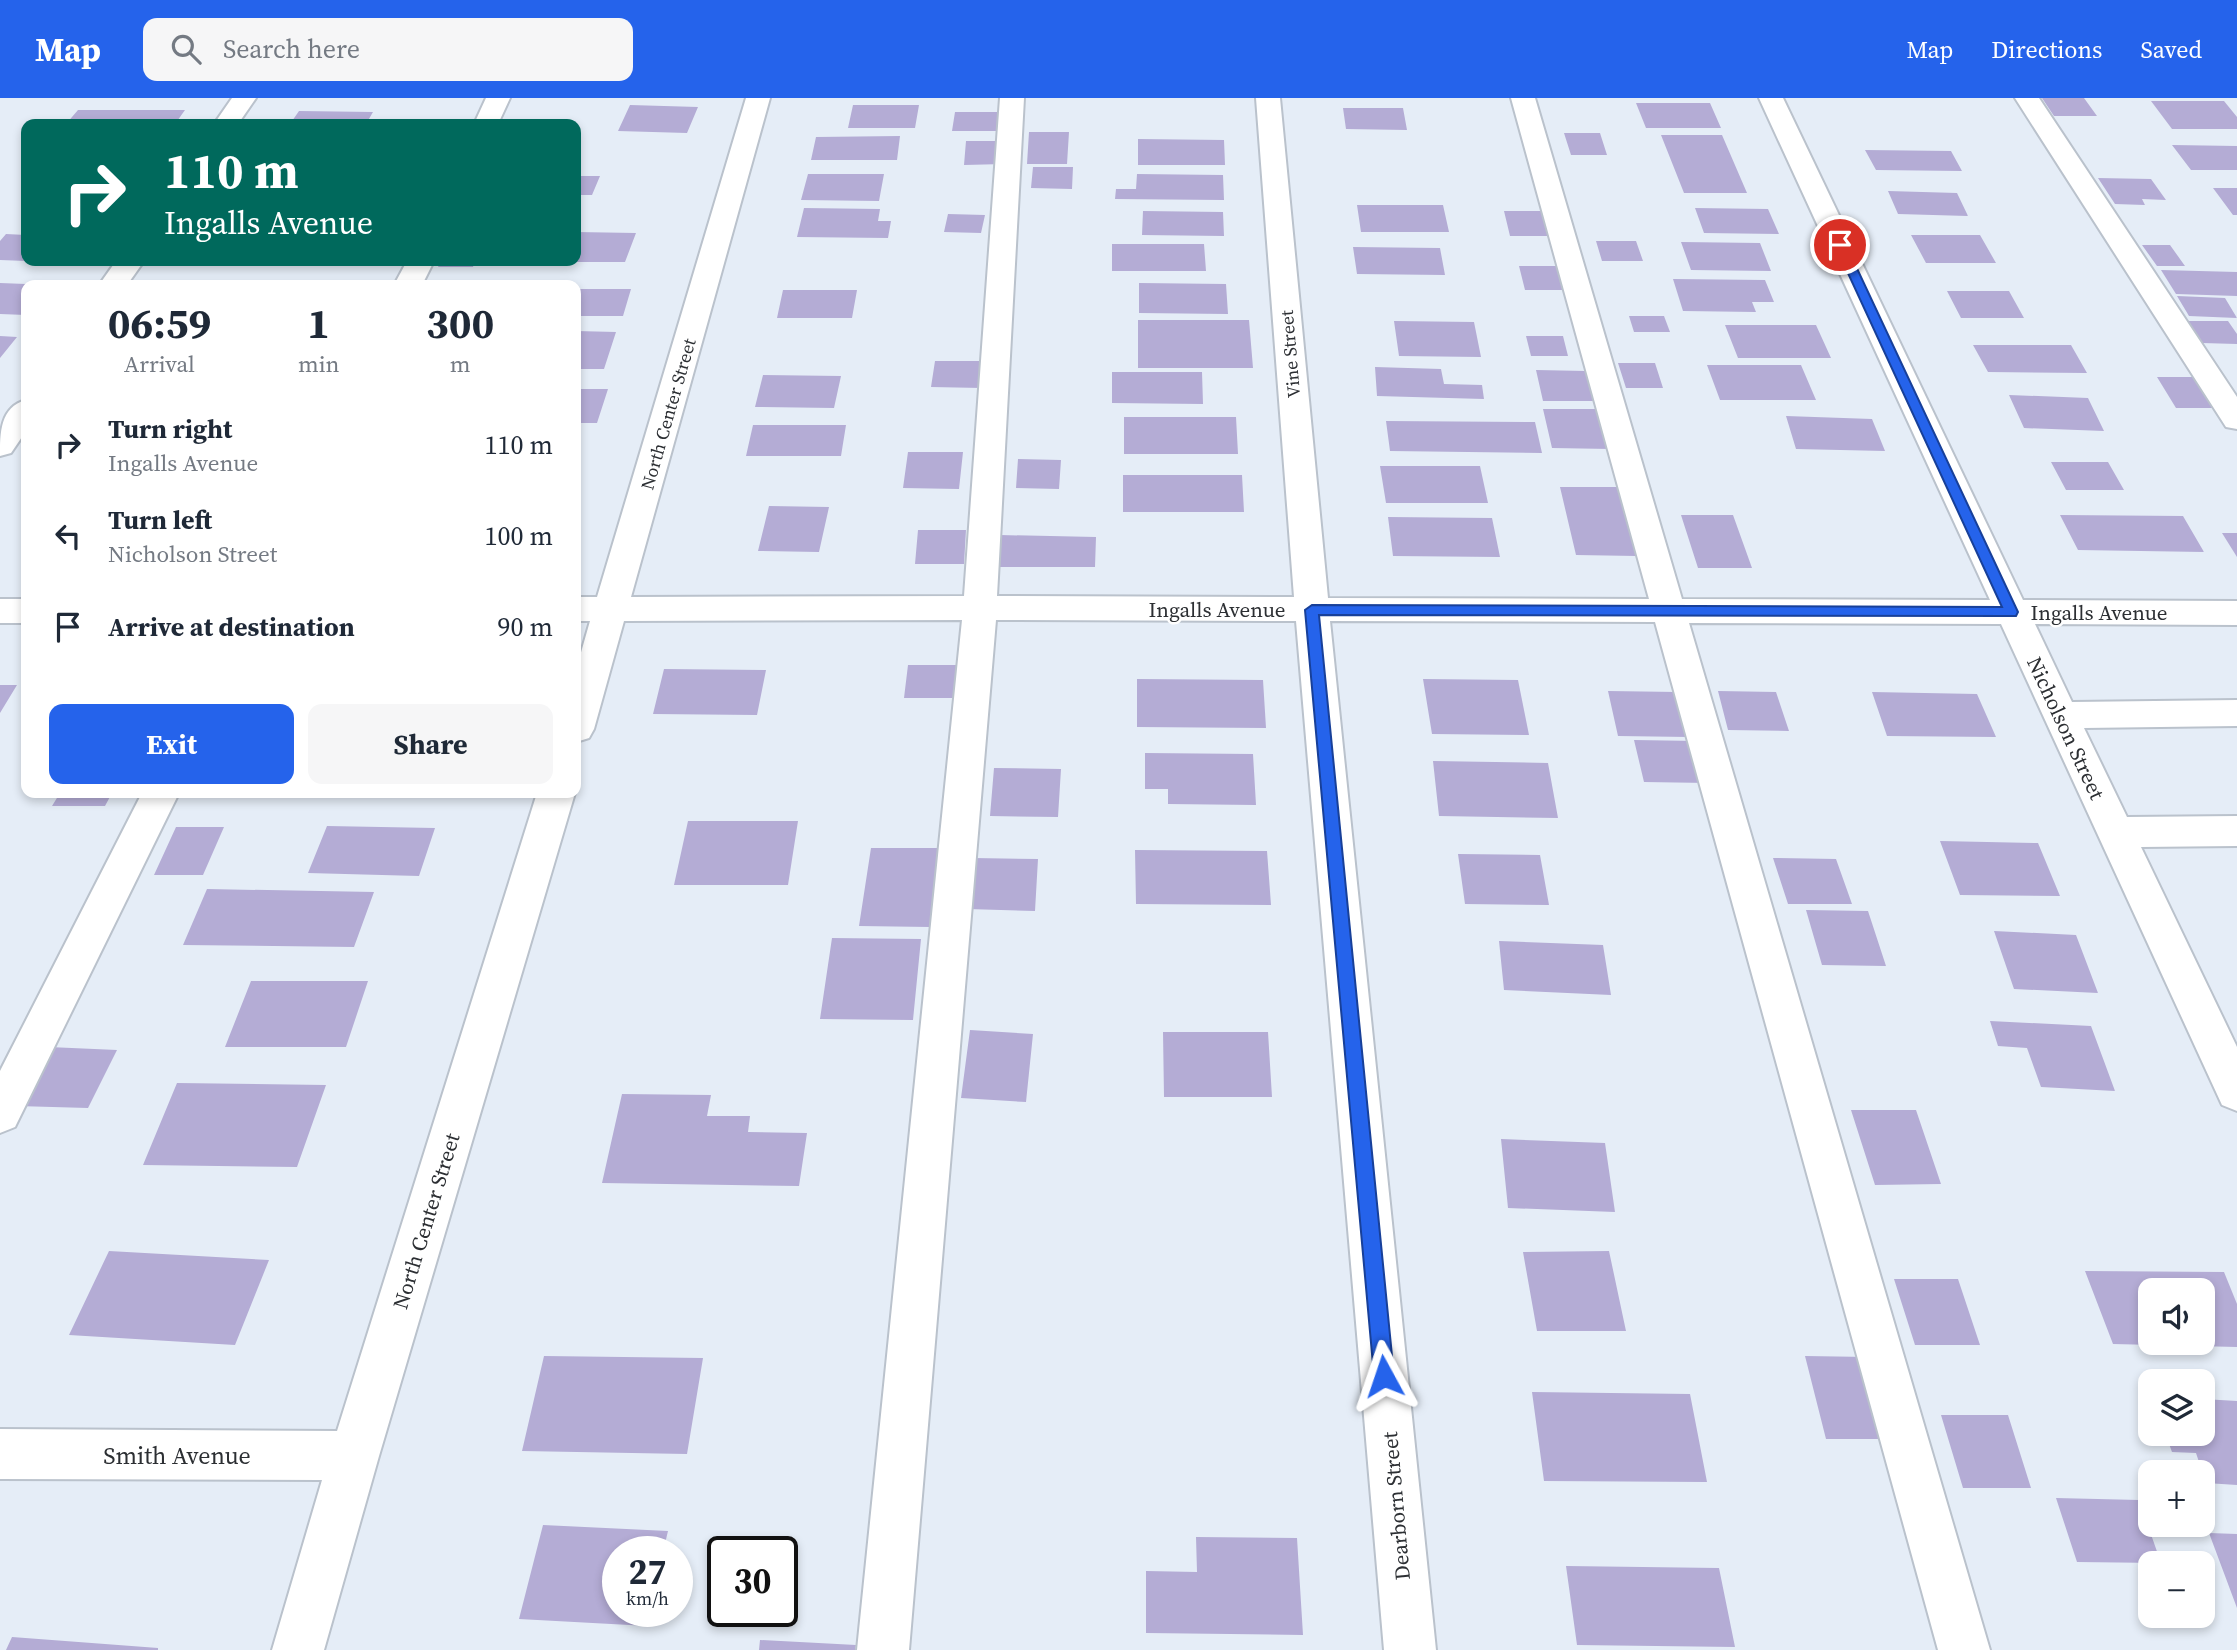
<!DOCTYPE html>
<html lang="en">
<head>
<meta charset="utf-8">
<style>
	body { margin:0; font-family:"Source Serif 4",serif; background:#f6f6f7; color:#1f2937; height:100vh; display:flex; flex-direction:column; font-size:26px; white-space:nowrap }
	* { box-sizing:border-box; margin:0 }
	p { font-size:23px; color:#747a83 }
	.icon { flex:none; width:38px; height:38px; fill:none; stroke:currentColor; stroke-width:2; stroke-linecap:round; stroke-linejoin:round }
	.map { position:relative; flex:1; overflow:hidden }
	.sheet { position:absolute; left:21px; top:182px; width:560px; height:518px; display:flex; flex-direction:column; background:#fff; border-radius:14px; box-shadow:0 4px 10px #0003 }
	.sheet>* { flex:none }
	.banner { position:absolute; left:21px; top:21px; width:560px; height:147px; border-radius:14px; box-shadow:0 4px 10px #0003; background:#00695c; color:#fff; overflow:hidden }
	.controls { position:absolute; left:2138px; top:1180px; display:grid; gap:14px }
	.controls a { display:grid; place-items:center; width:77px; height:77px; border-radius:14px; background:#fff; box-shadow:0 4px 10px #0003; font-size:35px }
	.speed { position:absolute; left:602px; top:1438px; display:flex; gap:14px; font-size:35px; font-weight:700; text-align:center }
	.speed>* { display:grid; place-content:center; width:91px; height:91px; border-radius:50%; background:#fff; box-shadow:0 4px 10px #0003; line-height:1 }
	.speed small { font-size:18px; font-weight:400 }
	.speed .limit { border:4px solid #111; border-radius:10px; background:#fff; color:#111 }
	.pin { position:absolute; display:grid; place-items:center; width:60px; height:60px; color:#fff; margin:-30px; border:4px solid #fff; border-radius:50%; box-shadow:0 2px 7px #0007 }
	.me { position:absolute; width:77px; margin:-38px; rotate:355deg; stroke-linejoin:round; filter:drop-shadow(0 0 5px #0008) }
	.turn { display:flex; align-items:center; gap:24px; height:147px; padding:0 28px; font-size:32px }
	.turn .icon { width:91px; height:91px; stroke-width:2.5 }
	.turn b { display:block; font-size:49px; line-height:60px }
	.eta { display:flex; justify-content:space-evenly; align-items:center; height:119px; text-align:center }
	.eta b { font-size:42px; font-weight:700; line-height:49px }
	.primary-button { display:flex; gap:14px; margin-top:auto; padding:14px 28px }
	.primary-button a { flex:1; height:80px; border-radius:14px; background:#2563eb; color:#fff; font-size:28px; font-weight:700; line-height:80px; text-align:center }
	.primary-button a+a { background:#f6f6f7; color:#1f2937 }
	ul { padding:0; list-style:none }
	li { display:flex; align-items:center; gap:21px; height:91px; padding:0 28px }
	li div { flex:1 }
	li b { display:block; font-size:26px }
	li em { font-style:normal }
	header { display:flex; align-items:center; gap:42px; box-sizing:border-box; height:98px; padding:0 35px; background:#2563eb; color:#fff }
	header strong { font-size:33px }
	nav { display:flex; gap:38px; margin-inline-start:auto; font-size:24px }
	.search { width:490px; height:63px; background:#f6f6f7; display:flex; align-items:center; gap:18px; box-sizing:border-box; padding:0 24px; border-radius:14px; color:#747a83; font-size:26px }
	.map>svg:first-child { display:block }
</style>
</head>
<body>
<header>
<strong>Map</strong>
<div class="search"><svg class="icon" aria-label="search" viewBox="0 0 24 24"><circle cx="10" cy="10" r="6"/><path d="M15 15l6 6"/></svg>Search here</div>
<nav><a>Map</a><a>Directions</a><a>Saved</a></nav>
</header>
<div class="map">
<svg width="2237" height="1552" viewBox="0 0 2237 1552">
	<rect width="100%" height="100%" fill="#e5edf7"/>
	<path fill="#b4acd5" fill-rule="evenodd" d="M 2042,0 L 2084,0 L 2097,18 L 2054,18 Z
		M 2151,3 L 2224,3 L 2237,19 L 2237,31 L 2172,31 Z
		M 1636,5 L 1710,5 L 1721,30 L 1646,30 Z
		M 630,7 L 698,9 L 687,35 L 618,33 Z
		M 853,7 L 919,7 L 915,30 L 848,30 Z
		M 1343,10 L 1403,10 L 1407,32 L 1346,31 Z
		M 78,12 L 185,12 L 175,26 L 66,26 Z
		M 299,13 L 373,14 L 366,26 L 290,26 Z
		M 955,14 L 1012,14 L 1010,33 L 952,33 Z
		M 1029,34 L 1069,34 L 1067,66 L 1027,66 Z
		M 1564,35 L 1600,35 L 1607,57 L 1571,57 Z
		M 1661,37 L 1722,37 L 1747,95 L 1684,95 Z
		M 900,38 L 897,62 L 811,62 L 816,39 Z
		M 1138,41 L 1224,42 L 1225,67 L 1138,67 Z
		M 966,43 L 1006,43 L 1004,66 L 964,67 Z
		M 2172,47 L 2237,48 L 2237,72 L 2191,72 Z
		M 1865,52 L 1951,53 L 1962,73 L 1876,72 Z
		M 1033,69 L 1073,69 L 1072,91 L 1031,90 Z
		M 808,76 L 884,76 L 879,103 L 801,102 Z
		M 1137,76 L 1223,77 L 1224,102 L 1115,101 L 1116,91 L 1136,91 Z
		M 576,78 L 600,78 L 592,97 L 576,97 Z
		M 2098,80 L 2151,81 L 2166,102 L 2142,101 L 2145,107 L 2115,106 Z
		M 2213,90 L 2237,90 L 2237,117 L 2233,117 Z
		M 1888,93 L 1957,95 L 1968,118 L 1898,116 Z
		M 1357,107 L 1443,107 L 1449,134 L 1361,134 Z
		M 804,110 L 880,111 L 878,123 L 891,123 L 888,140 L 797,139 Z
		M 1695,110 L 1768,111 L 1779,136 L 1704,135 Z
		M 1143,113 L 1223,114 L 1224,138 L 1142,137 Z
		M 1504,113 L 1545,113 L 1553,138 L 1510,138 Z
		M 948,116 L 985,117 L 981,135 L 944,134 Z
		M 576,134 L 636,135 L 625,164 L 576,164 Z
		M 6,136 L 26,137 L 26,163 L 0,162 L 0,143 Z
		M 1911,137 L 1980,137 L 1996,165 L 1926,165 Z
		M 1596,143 L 1636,143 L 1643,163 L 1602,163 Z
		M 1681,144 L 1760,145 L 1771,173 L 1691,172 Z
		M 1112,146 L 1204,146 L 1206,173 L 1112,173 Z
		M 2142,147 L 2170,147 L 2185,168 L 2157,168 Z
		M 1353,149 L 1440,150 L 1445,177 L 1357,176 Z
		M 441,163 L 475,163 L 473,169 L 438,169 Z
		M 1519,168 L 1560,168 L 1567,192 L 1525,192 Z
		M 2161,172 L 2237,174 L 2237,198 L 2176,196 Z
		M 1673,181 L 1765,182 L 1774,204 L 1752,204 L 1756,214 L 1683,213 Z
		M 0,185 L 26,186 L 26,217 L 0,216 Z
		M 1139,185 L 1226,186 L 1228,216 L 1139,215 Z
		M 576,191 L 631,191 L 623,218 L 576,218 Z
		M 783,192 L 857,192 L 852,220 L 777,220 Z
		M 1947,193 L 2009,193 L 2024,220 L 1961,220 Z
		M 2177,198 L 2225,200 L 2237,220 L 2189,218 Z
		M 1629,218 L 1664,218 L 1670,234 L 1634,234 Z
		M 1138,222 L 1249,222 L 1253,270 L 1138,270 Z
		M 1394,223 L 1474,224 L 1481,259 L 1399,258 Z
		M 2187,223 L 2228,223 L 2237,236 L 2237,246 L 2202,245 Z
		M 1725,227 L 1816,227 L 1831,260 L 1738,260 Z
		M 576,233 L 616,234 L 604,271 L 576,271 Z
		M 0,238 L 17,239 L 0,260 Z
		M 1526,238 L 1563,238 L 1568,258 L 1531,258 Z
		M 1973,247 L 2071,247 L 2087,275 L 1988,274 Z
		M 935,263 L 984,263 L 982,290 L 931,289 Z
		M 1618,265 L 1655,265 L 1663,290 L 1626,290 Z
		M 1707,267 L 1801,267 L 1816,302 L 1720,302 Z
		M 1375,269 L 1441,271 L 1444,286 L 1482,287 L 1484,301 L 1377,298 Z
		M 1536,272 L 1586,273 L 1595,303 L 1543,303 Z
		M 1112,274 L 1202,274 L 1203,306 L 1112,305 Z
		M 763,277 L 841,278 L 834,310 L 755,309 Z
		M 2157,279 L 2200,279 L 2221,310 L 2176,310 Z
		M 576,291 L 608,291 L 597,325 L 576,325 Z
		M 2009,297 L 2088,300 L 2104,333 L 2024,330 Z
		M 1543,311 L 1600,311 L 1611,351 L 1552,350 Z
		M 1786,318 L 1872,321 L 1885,353 L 1796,351 Z
		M 1124,319 L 1236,319 L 1238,356 L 1124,356 Z
		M 1386,323 L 1535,324 L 1542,355 L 1390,353 Z
		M 753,327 L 846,327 L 841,358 L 746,358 Z
		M 908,354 L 963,354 L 959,391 L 903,390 Z
		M 1018,361 L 1061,362 L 1059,391 L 1016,390 Z
		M 2051,364 L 2108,364 L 2124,392 L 2066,392 Z
		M 1380,368 L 1480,368 L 1488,405 L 1386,405 Z
		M 1123,377 L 1242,377 L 1244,414 L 1123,414 Z
		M 1560,389 L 1619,389 L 1637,458 L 1576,457 Z
		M 769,408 L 829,409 L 819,454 L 758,453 Z
		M 1681,417 L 1733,417 L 1752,470 L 1698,470 Z
		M 2060,417 L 2183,418 L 2204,454 L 2078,452 Z
		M 1388,419 L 1492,420 L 1500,459 L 1393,458 Z
		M 918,432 L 966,432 L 964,466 L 915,466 Z
		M 2222,435 L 2237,435 L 2237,459 Z
		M 1000,437 L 1096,439 L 1095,469 L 997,469 Z
		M 908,567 L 961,567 L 958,600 L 904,600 Z
		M 664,571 L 766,572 L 757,617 L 653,616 Z
		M 1137,581 L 1263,582 L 1266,630 L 1137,629 Z
		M 1423,581 L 1518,582 L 1529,637 L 1432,636 Z
		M 0,587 L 17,587 L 0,615 Z
		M 1608,593 L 1677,594 L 1689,639 L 1618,638 Z
		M 1718,593 L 1776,594 L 1789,633 L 1728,632 Z
		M 1872,594 L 1977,596 L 1996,639 L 1887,638 Z
		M 1634,642 L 1698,643 L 1709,685 L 1644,684 Z
		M 1145,655 L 1253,656 L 1256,707 L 1168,706 L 1168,691 L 1145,691 Z
		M 1433,663 L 1548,665 L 1558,720 L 1439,718 Z
		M 994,670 L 1061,671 L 1058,719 L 990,718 Z
		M 60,695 L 112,695 L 105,708 L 52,708 Z
		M 307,695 L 415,695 L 413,699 L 305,699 Z
		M 688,723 L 798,723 L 788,787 L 674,787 Z
		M 327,728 L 435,730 L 419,778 L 308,775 Z
		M 176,729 L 224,729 L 203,777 L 154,777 Z
		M 1940,743 L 2038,745 L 2060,798 L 1960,797 Z
		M 871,750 L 939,750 L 930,829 L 859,828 Z
		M 1135,752 L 1267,753 L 1271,807 L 1136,806 Z
		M 1458,756 L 1540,757 L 1549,807 L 1465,806 Z
		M 973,760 L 1038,761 L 1035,813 L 967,811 Z
		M 1773,760 L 1836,761 L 1852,806 L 1788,806 Z
		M 207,791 L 374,794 L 354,849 L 183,847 Z
		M 1806,812 L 1868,813 L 1886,868 L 1822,867 Z
		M 1994,833 L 2076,837 L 2098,895 L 2014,891 Z
		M 832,840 L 921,841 L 913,922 L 820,921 Z
		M 1499,843 L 1603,847 L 1611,897 L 1504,892 Z
		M 251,883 L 368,883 L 346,949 L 225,949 Z
		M 1990,923 L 2091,928 L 2115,993 L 2041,989 L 2027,950 L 1998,948 Z
		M 970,932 L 1033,936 L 1026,1004 L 961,1000 Z
		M 1163,934 L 1268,934 L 1272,999 L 1164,999 Z
		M 49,949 L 117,952 L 88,1010 L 17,1008 Z
		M 177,985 L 326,987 L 297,1069 L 143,1067 Z
		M 622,996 L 711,997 L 707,1018 L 750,1018 L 748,1034 L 807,1035 L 799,1088 L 602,1085 Z
		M 1851,1012 L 1916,1012 L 1941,1086 L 1875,1087 Z
		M 1501,1041 L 1605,1045 L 1615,1114 L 1508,1110 Z
		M 109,1153 L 269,1162 L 235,1247 L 69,1237 Z
		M 1609,1153 L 1626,1233 L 1537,1233 L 1523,1154 Z
		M 2085,1173 L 2224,1174 L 2237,1206 L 2237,1249 L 2113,1246 ZM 2151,1192 L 2203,1192 L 2203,1244 L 2151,1244 Z
		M 1894,1181 L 1958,1181 L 1980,1247 L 1915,1247 Z
		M 544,1258 L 703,1260 L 687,1356 L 522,1353 Z
		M 1805,1258 L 1869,1259 L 1892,1341 L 1826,1341 Z
		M 1532,1294 L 1690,1296 L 1707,1384 L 1544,1383 Z
		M 2203,1301 L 2237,1303 L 2237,1387 L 2206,1385 L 2196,1355 L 2172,1354 L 2165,1335 L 2203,1335 Z
		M 1941,1317 L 2008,1317 L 2031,1390 L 1963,1390 Z
		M 2056,1400 L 2139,1402 L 2161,1465 L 2077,1464 Z
		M 543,1427 L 668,1433 L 663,1454 L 618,1454 L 618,1514 L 651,1514 L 648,1528 L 519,1521 Z
		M 2209,1435 L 2237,1436 L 2237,1510 Z
		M 1196,1439 L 1297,1440 L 1303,1537 L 1146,1535 L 1146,1473 L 1197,1474 Z
		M 1566,1468 L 1719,1470 L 1735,1549 L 1577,1547 Z
		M 12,1539 L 158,1550 L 158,1552 L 6,1552 Z
		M 760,1542 L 856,1547 L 855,1552 L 759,1552 Z"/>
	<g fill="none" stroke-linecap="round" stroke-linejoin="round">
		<defs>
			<path id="minor" d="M 232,0 L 256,0 L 238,26 L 214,26 Z
				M 486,0 L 510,0 L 498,26 L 474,26 Z
				M 746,0 L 770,0 L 631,499 L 964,498 L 1000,0 L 1024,0 L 997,498 L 1294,499 L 1256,0 L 1280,0 L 1328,500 L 1649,501 L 1511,0 L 1535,0 L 1682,501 L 1990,502 L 1759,0 L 1783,0 L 2023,502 L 2237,503 L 2237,527 L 2035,526 L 2072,604 L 2237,602 L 2237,628 L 2084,630 L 2127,719 L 2237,718 L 2237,748 L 2141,749 L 2237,949 L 2237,1013 L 2222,1007 L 2001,526 L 1689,525 L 1990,1552 L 1938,1552 L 1655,524 L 1330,523 L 1436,1552 L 1384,1552 L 1296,523 L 996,522 L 909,1552 L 857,1552 L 962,522 L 624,523 L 594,631 L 589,640 L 576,644 L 576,572 L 590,523 L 576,523 L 576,499 L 597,499 Z
				M 2015,0 L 2039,0 L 2237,299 L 2237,331 L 2226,329 Z
				M 116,163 L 144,163 L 127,187 L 99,187 Z
				M 407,163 L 434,163 L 422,187 L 394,187 Z
				M 26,302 L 26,333 L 11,355 L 0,358 C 0,335 0,309 26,302 Z
				M 0,501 L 26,501 L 26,525 L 0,525 Z
				M 142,695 L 179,695 L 15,1029 L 0,1035 L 0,973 Z
				M 537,695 L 575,695 L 379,1358 L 324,1552 L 272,1552 L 322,1382 L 0,1381 L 0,1331 L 337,1333 Z"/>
		</defs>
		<use href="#minor" stroke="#bac2cc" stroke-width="4"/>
		<use href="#minor" fill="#fff" fill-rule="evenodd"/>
	</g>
	<path fill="#2563eb" stroke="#184099" stroke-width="2" d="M 1840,143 L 1846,147 L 2018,514 L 2016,518 L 1319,517 L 1394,1278 L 1391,1285 L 1384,1288 L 1377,1285 L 1374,1278 L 1305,512 L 1312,507 L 2002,509 L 1835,147 Z"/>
	<g text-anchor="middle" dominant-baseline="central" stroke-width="5" stroke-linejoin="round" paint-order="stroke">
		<g font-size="18" fill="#2c2f33" stroke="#fff">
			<text transform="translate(1290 256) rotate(-95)">Vine Street</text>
			<text transform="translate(668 316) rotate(-74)">North Center Street</text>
		</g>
		<g font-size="21" fill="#2c2f33" stroke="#fff">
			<text x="1217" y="511">Ingalls Avenue</text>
			<text x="2099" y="514">Ingalls Avenue</text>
			<text transform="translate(2066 630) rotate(65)">Nicholson Street</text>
			<text transform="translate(426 1123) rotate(-73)">North Center Street</text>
			<text transform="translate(1396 1408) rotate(-95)">Dearborn Street</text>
		</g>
		<g font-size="24" fill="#2c2f33" stroke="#fff">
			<text x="177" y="1357">Smith Avenue</text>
		</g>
	</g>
</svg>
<div class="controls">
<a><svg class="icon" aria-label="sound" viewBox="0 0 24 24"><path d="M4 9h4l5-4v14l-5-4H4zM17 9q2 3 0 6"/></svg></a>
<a><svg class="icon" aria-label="layers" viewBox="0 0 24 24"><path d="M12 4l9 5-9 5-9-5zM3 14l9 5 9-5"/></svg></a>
<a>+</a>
<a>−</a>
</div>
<div class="speed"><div>27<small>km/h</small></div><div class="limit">30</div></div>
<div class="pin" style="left:1840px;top:147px;background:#d93025"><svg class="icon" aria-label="arrive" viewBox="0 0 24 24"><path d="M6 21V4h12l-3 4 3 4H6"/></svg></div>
<svg class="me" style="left:1384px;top:1278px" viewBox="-20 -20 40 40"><path d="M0-17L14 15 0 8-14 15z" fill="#2563eb" stroke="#fff" stroke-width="4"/></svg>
<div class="banner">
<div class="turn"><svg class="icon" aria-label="right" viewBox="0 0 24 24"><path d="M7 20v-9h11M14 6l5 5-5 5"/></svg><div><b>110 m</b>Ingalls Avenue</div></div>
</div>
<section class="sheet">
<div class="eta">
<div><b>06:59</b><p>Arrival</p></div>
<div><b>1</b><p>min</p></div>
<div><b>300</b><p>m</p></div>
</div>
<ul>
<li><svg class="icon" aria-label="right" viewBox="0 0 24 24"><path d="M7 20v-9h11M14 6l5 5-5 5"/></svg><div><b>Turn right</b><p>Ingalls Avenue</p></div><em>110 m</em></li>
<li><svg class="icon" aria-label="left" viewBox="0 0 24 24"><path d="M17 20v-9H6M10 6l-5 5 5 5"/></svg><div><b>Turn left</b><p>Nicholson Street</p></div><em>100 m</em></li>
<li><svg class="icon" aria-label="arrive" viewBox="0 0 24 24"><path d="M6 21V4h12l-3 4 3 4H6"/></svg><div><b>Arrive at destination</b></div><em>90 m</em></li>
</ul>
<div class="primary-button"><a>Exit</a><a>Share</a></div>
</section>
</div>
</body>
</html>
